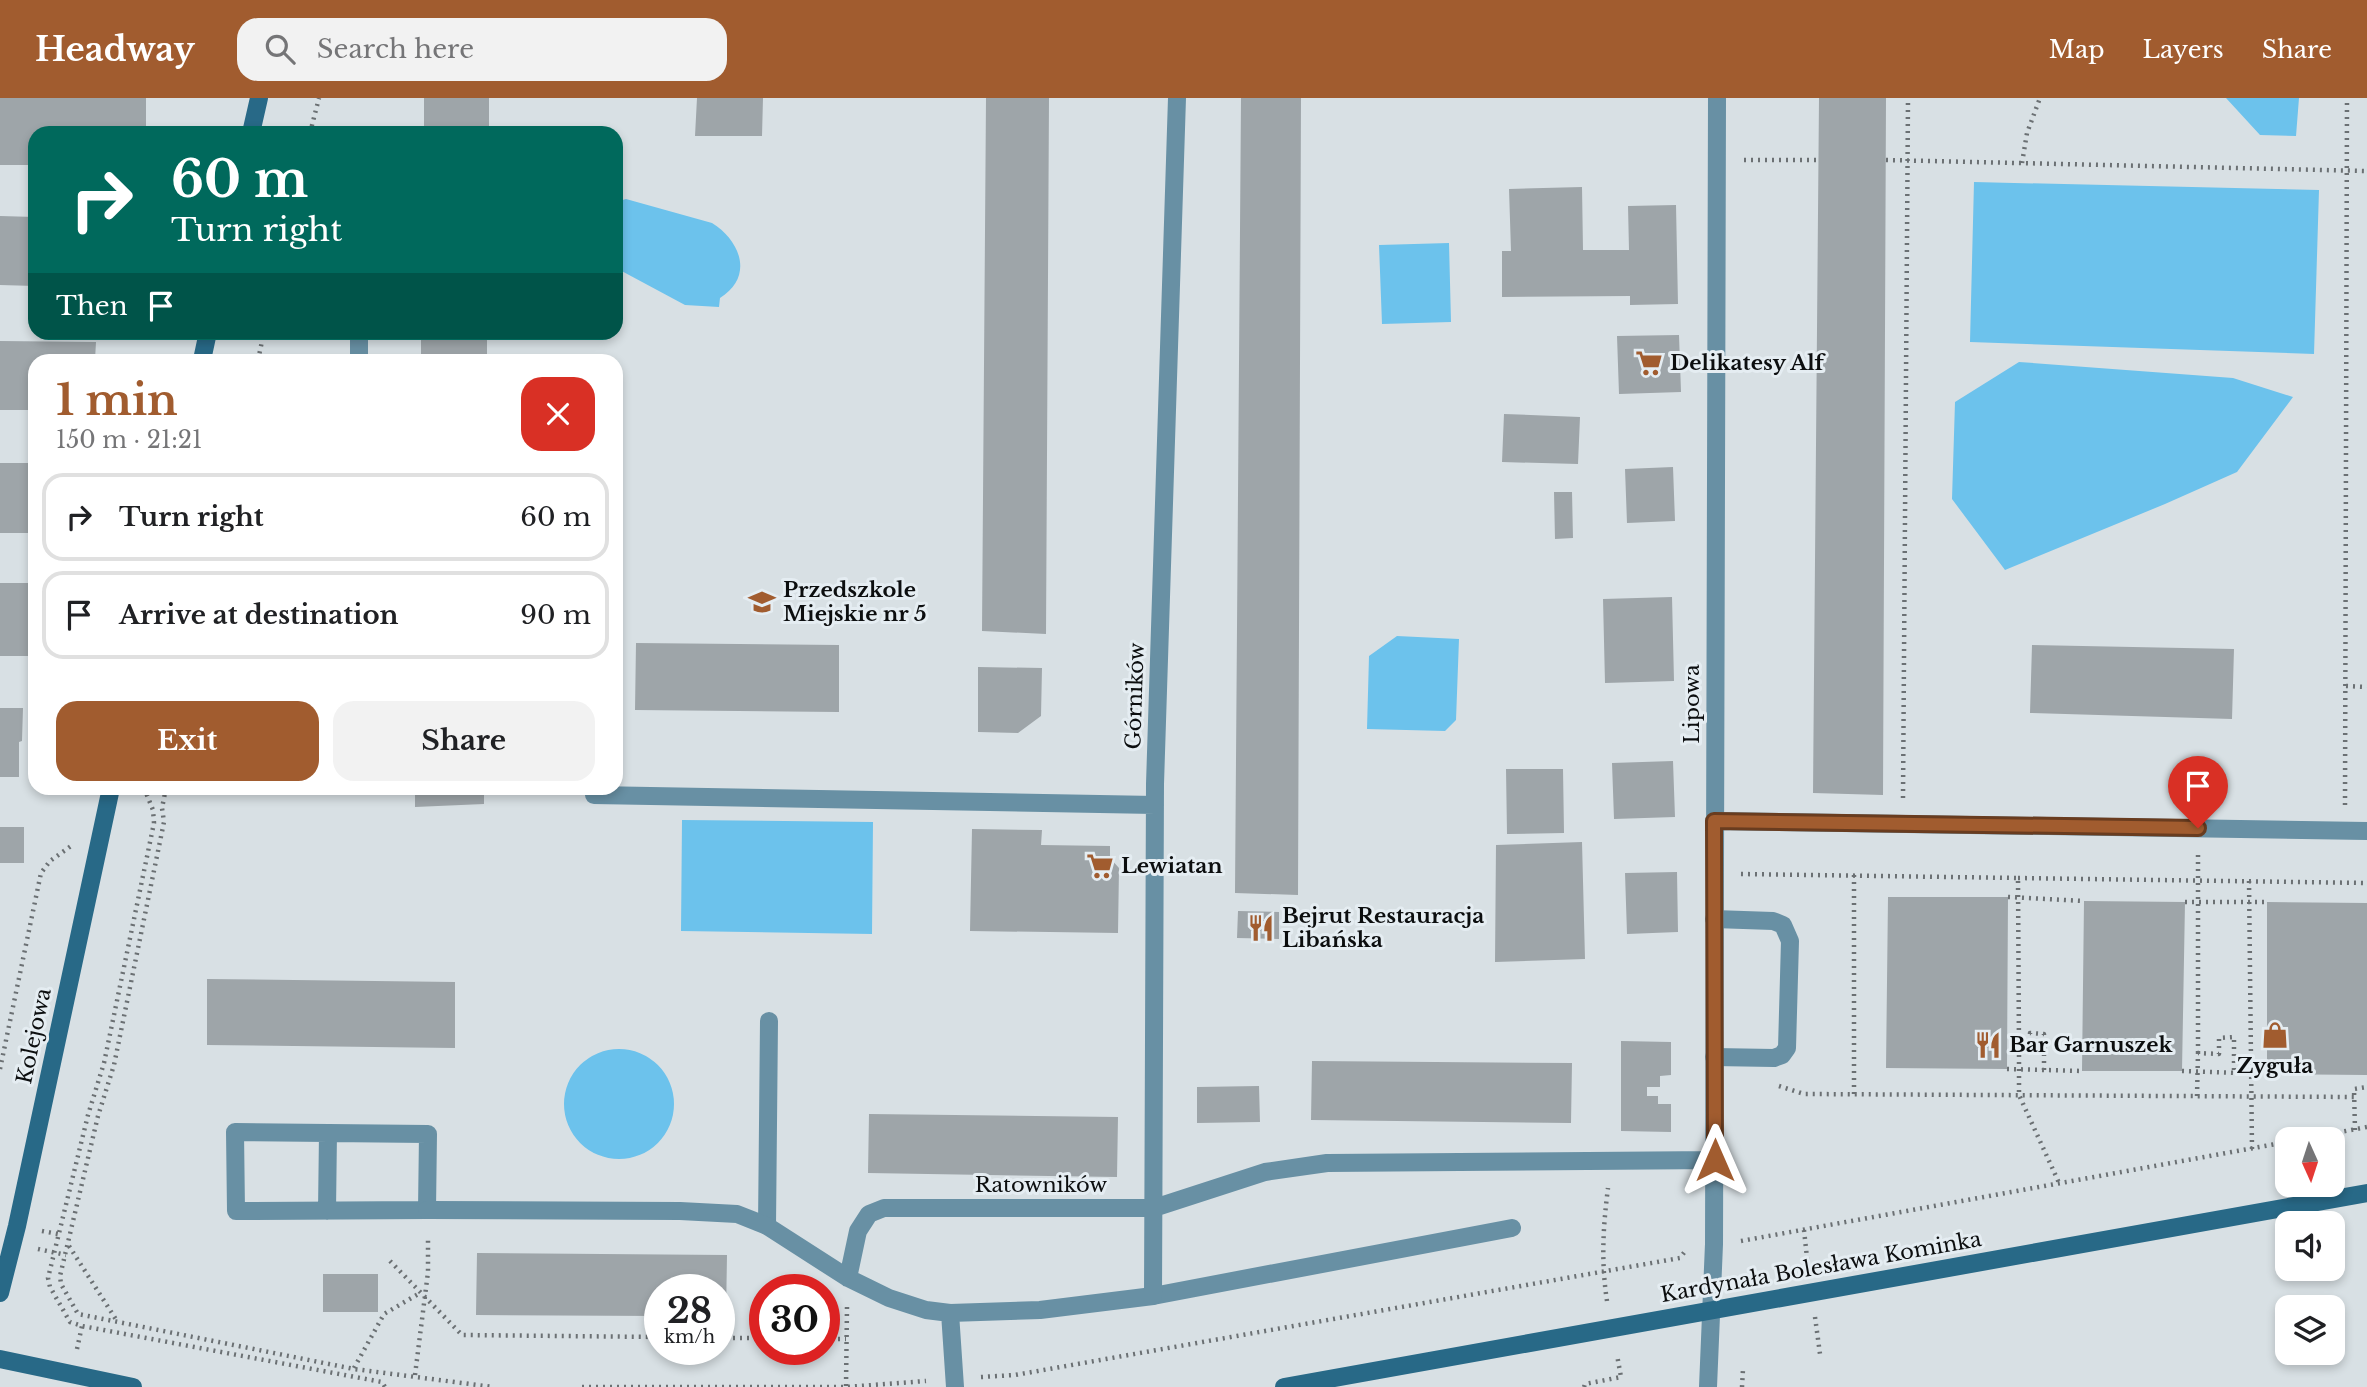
<!DOCTYPE html>
<html lang="en">
<head>
<meta charset="utf-8">
<style>
	body { margin:0; font-family:"Libre Baskerville",serif; background:#f2f2f2; color:#202124; height:100vh; display:flex; flex-direction:column; font-size:26px; white-space:nowrap }
	* { box-sizing:border-box; margin:0 }
	p { font-size:23px; color:#757577 }
	.icon { flex:none; width:38px; height:38px; fill:none; stroke:currentColor; stroke-width:2; stroke-linecap:round; stroke-linejoin:round }
	.map { position:relative; flex:1; overflow:hidden }
	.details { position:absolute; left:28px; top:256px; width:595px; height:441px; display:flex; flex-direction:column; background:#fff; border-radius:21px; box-shadow:0 4px 10px #0003 }
	.details>* { flex:none }
	.banner { position:absolute; left:28px; top:28px; width:595px; height:214px; border-radius:21px; box-shadow:0 4px 10px #0003; background:#00695c; color:#fff; overflow:hidden }
	.needle { width:46px; rotate:177deg }
	.fabs { position:absolute; left:2275px; top:1029px; display:grid; gap:14px }
	.fabs a { display:grid; place-items:center; width:70px; height:70px; border-radius:14px; background:#fff; box-shadow:0 4px 10px #0003; font-size:35px }
	.speed { position:absolute; left:644px; top:1176px; display:flex; gap:14px; font-size:35px; font-weight:700; text-align:center }
	.speed>* { display:grid; place-content:center; width:91px; height:91px; border-radius:50%; background:#fff; box-shadow:0 4px 10px #0003; line-height:1 }
	.speed small { font-size:18px; font-weight:400 }
	.speed .limit { border:10px solid #d22; background:#fff; color:#111 }
	.pin { position:absolute; display:grid; place-items:center; width:60px; height:60px; color:#fff; margin:-72px -30px; border-radius:50% 50% 50% 0; rotate:-45deg; box-shadow:0 0 7px #0007 }
	.pin .icon { rotate:45deg }
	.me { position:absolute; width:77px; margin:-38px; rotate:0deg; stroke-linejoin:round; filter:drop-shadow(0 0 5px #0008) }
	.turn { display:flex; align-items:center; gap:24px; height:147px; padding:0 28px; font-size:32px }
	.turn .icon { width:91px; height:91px; stroke-width:2.5 }
	.turn b { display:block; font-size:49px; line-height:60px }
	.then { display:flex; align-items:center; height:66px; padding:0 28px; background:#0003; gap:14px; font-size:26px }
	.round { display:grid; place-items:center; flex:none; width:74px; height:74px; border-radius:21px; background:#f2f2f2 }
	.head { display:flex; align-items:center; justify-content:space-between; height:119px; padding:0 28px }
	h1 { font-size:42px; font-weight:800; line-height:52px; color:#a15c2f }
	.primary-button { display:flex; gap:14px; margin-top:auto; padding:14px 28px }
	.primary-button a { flex:1; height:80px; border-radius:21px; background:#a15c2f; color:#fff; font-size:28px; font-weight:800; line-height:80px; text-align:center }
	.primary-button a+a { background:#f2f2f2; color:#202124 }
	ul { padding:0; list-style:none }
	li { display:flex; align-items:center; gap:21px; height:88px; margin:0 14px 10px; padding:0 14px; border:4px solid #e0e0e0; border-radius:21px }
	li div { flex:1 }
	li b { display:block; font-size:26px }
	li em { font-style:normal }
	header { display:flex; align-items:center; gap:42px; box-sizing:border-box; height:98px; padding:0 35px; background:#a15c2f; color:#fff }
	header strong { font-size:33px }
	nav { display:flex; gap:38px; margin-inline-start:auto; font-size:24px }
	.search { width:490px; height:63px; background:#f2f2f2; display:flex; align-items:center; gap:18px; box-sizing:border-box; padding:0 24px; border-radius:21px; color:#757577; font-size:26px }
	.map>svg:first-child { display:block }
</style>
</head>
<body>
<header>
<strong>Headway</strong>
<div class="search"><svg class="icon" aria-label="search" viewBox="0 0 24 24"><circle cx="10" cy="10" r="6"/><path d="M15 15l6 6"/></svg>Search here</div>
<nav><a>Map</a><a>Layers</a><a>Share</a></nav>
</header>
<div class="map">
<svg width="2367" height="1289" viewBox="0 0 2367 1289">
	<rect width="100%" height="100%" fill="#d8e0e4"/>
	<path fill="#6cc2ec" d="M 2226,0 L 2299,0 L 2296,38 L 2260,37 Z
		M 1974,84 L 2319,92 L 2314,256 L 1970,244 Z
		M 626,101 L 712,125 C 741,143 754,179 720,200 L 719,209 L 685,207 L 616,170 L 616,104 Z
		M 1449,145 L 1451,224 L 1382,226 L 1379,147 Z
		M 2019,264 L 2233,280 L 2293,299 L 2237,374 L 2165,406 L 2005,472 L 1952,401 L 1955,304 Z
		M 1397,538 L 1459,541 L 1456,622 L 1445,633 L 1367,631 L 1369,558 Z
		M 682,722 L 873,724 L 872,836 L 681,833 Z
		M564 1006a55 55 0 1 1 110 0a55 55 0 1 1-110 0Z"/>
	<path fill="#9ea5a9" d="M 0,0 L 146,0 L 146,35 L 35,35 L 35,67 L 0,67 Z
		M 424,0 L 489,0 L 489,35 L 424,35 Z
		M 697,0 L 763,0 L 762,38 L 695,38 Z
		M 986,0 L 1049,0 L 1046,536 L 982,533 Z
		M 1241,0 L 1301,0 L 1298,797 L 1235,795 Z
		M 1819,0 L 1886,0 L 1883,697 L 1813,695 Z
		M 1582,89 L 1583,152 L 1629,152 L 1628,108 L 1676,107 L 1678,206 L 1630,207 L 1630,198 L 1502,199 L 1502,153 L 1511,153 L 1509,91 Z
		M 0,118 L 35,119 L 35,188 L 0,187 Z
		M 421,234 L 487,234 L 487,262 L 421,262 Z
		M 1679,237 L 1681,294 L 1619,296 L 1617,238 Z
		M 0,243 L 96,244 L 95,262 L 35,262 L 35,312 L 0,312 Z
		M 1504,316 L 1580,319 L 1578,366 L 1502,364 Z
		M 0,365 L 35,365 L 35,435 L 0,435 Z
		M 1673,369 L 1675,423 L 1627,425 L 1625,371 Z
		M 1554,394 L 1572,394 L 1573,440 L 1555,441 Z
		M 0,485 L 35,485 L 35,558 L 0,558 Z
		M 1672,499 L 1674,583 L 1605,585 L 1603,501 Z
		M 636,545 L 839,547 L 839,614 L 635,612 Z
		M 2032,547 L 2234,551 L 2232,621 L 2030,615 Z
		M 978,569 L 1042,570 L 1041,618 L 1018,635 L 978,634 Z
		M 0,610 L 23,610 L 22,643 L 19,644 L 19,679 L 0,679 Z
		M 1673,663 L 1675,719 L 1614,721 L 1612,665 Z
		M 1506,671 L 1563,671 L 1564,735 L 1507,736 Z
		M 415,690 L 484,690 L 484,706 L 415,709 Z
		M 0,729 L 24,729 L 24,765 L 0,765 Z
		M 972,731 L 1042,732 L 1041,747 L 1110,748 L 1110,760 L 1119,770 L 1118,835 L 970,833 Z
		M 1582,744 L 1585,861 L 1495,864 L 1496,747 Z
		M 1677,774 L 1678,834 L 1627,836 L 1625,775 Z
		M 1888,799 L 2008,799 L 2007,971 L 1886,970 Z
		M 2084,803 L 2185,804 L 2182,973 L 2082,973 Z
		M 2267,804 L 2367,805 L 2367,977 L 2267,976 Z
		M 1238,813 L 1279,814 L 1279,841 L 1237,840 Z
		M 207,881 L 455,884 L 455,950 L 207,947 Z
		M 1621,943 L 1671,944 L 1671,977 L 1660,978 L 1660,989 L 1647,989 L 1647,998 L 1658,998 L 1658,1006 L 1671,1006 L 1671,1034 L 1621,1033 Z
		M 1312,963 L 1572,965 L 1571,1025 L 1311,1022 Z
		M 1259,988 L 1260,1024 L 1197,1025 L 1197,989 Z
		M 869,1016 L 1118,1019 L 1117,1079 L 868,1075 Z
		M 477,1155 L 727,1157 L 726,1218 L 719,1218 L 719,1192 L 660,1192 L 660,1218 L 476,1217 Z
		M 323,1176 L 378,1176 L 378,1214 L 323,1214 Z"/>
	<g fill="none" stroke-linecap="round" stroke-linejoin="round">
		<path stroke="#6b7073" stroke-width="4.5" stroke-dasharray="2 5" stroke-linecap="butt" d="M 310,35 L 319,0
			M 1744,62 L 1818,62
			M 1886,62 L 2367,73
			M 2022,65 L 2027,35 L 2040,0
			M 258,262 L 264,234
			M 2346,588 L 2367,589
			M 144,690 L 153,712 L 154,725 L 104,965 L 88,1017 L 48,1180 L 50,1189 L 70,1224 L 82,1228 L 382,1284 L 385,1289
			M 166,690 L 162,710 L 164,724 L 114,967 L 98,1018 L 60,1178 L 61,1186 L 78,1216 L 354,1271 L 493,1289
			M 1903,700 L 1908,0
			M 2345,707 L 2347,0
			M 1741,776 L 2018,780 L 2019,953
			M 2018,780 L 2367,785
			M 2249,783 L 2252,1051
			M 2198,955 L 2198,756
			M 0,971 L 41,775 L 50,763 L 71,748
			M 2044,972 L 2044,936 L 2030,935 L 2030,954 L 2019,953 L 2019,997 L 2060,1087
			M 1779,988 L 1804,996 L 2354,999
			M 1854,996 L 1854,777
			M 2197,998 L 2198,955 L 2219,956 L 2219,940 L 2234,939 L 2234,974
			M 2355,1032 L 2354,991 L 2367,989
			M 2303,1041 L 2367,1029
			M 1804,1132 L 1808,1169
			M 42,1133 L 58,1136
			M 1741,1143 L 2287,1044
			M 69,1148 L 117,1223
			M 38,1151 L 66,1157
			M 390,1163 L 462,1237 L 660,1239
			M 1607,1203 C 1601,1164 1603,1129 1608,1090
			M 1815,1219 L 1820,1256
			M 719,1240 L 765,1240
			M 824,1241 L 846,1241
			M 77,1251 L 82,1228
			M 354,1270 L 384,1216 L 420,1195
			M 415,1277 L 428,1174 L 428,1139
			M 981,1279 L 1015,1277 L 1680,1160 L 1686,1152
			M 846,1288 L 847,1209
			M 582,1289 L 846,1289 L 926,1283
			M 1584,1289 L 1585,1286 L 1621,1279 L 1617,1257
			M 1742,1289 L 1743,1271"/>
		<path stroke="#6890a4" stroke-width="18" d="M 359,262 L 359,234
			M 1714,959 L 1774,960 L 1782,957 L 1787,950 L 1790,843 L 1783,827 L 1773,823 L 1714,821
			M 235,1034 L 428,1036 L 427,1112 L 236,1113 Z
			M 327,1113 L 328,1035
			M 767,1128 L 769,923
			M 1153,1198 L 1512,1130"/>
		<path stroke="#6890a4" stroke-width="18" d="M 594,697 L 1155,707
			M 1714,723 L 2367,733
			M 427,1112 L 680,1113 L 737,1116 L 767,1128 L 848,1180 L 889,1200 L 926,1212 L 950,1215 L 1040,1212 L 1153,1198 L 1155,686 L 1177,0
			M 848,1180 L 858,1133 L 869,1116 L 884,1110 L 1154,1110 L 1265,1074 L 1327,1065 L 1715,1062
			M 950,1215 L 955,1289
			M 1708,1289 L 1714,1146 L 1717,0"/>
		<path stroke="#286987" stroke-width="18" d="M 251,35 L 259,0
			M 202,262 L 208,234
			M 0,1195 L 17,1128 L 111,690
			M 0,1261 L 133,1289
			M 1284,1289 L 2367,1095"/>
		<path stroke="#6b7073" stroke-width="4.5" stroke-dasharray="2 5" stroke-linecap="butt" d="M 2008,799 L 2084,803
			M 2185,804 L 2267,804
			M 2007,971 L 2082,973
			M 2182,973 L 2267,976"/>
	</g>
	<g fill="none" stroke-linecap="round" stroke-linejoin="round">
		<defs>
			<path id="route" d="M 1715,1062 L 1714,723 L 2198,730"/>
		</defs>
		<use href="#route" stroke="#693c1f" stroke-width="18"/>
		<use href="#route" stroke="#a15c2f" stroke-width="12"/>
	</g>
	<defs>
		<symbol id="supermarket-bare" viewBox="-9 -9 18 18"><path d="M-6-5.5h2.5l.6 2H6L4.5 2H-2.5L-4.4-4H-6ZM-1.5 3.2a1.3 1.3 0 1 0 .1 0ZM3 3.2a1.3 1.3 0 1 0 .1 0Z" fill="#a15c2f" stroke="#e5edf2" stroke-width="2.5" paint-order="stroke"/></symbol>
		<symbol id="school-bare" viewBox="-9 -9 18 18"><path d="M0-5L7-2L0 1L-7-2ZM-4 1L0 2.5L4 1V4Q0 6-4 4Z" fill="#a15c2f" stroke="#e5edf2" stroke-width="2.5" paint-order="stroke"/></symbol>
		<symbol id="restaurant-bare" viewBox="-9 -9 18 18"><path d="M-5-6h1v4h1v-4h1v4h1v-4h1v5L-1.5 .5V6h-2V.5L-5-1ZM5-6V6H3V1.5H1.5Q1.5-4 5-6Z" fill="#a15c2f" stroke="#e5edf2" stroke-width="2.5" paint-order="stroke"/></symbol>
		<symbol id="shop-bare" viewBox="-9 -9 18 18"><path d="M-5-2.5h2.3a2.7 3.5 0 0 1 5.4 0H5L5.5 6h-11ZM-1.5-2.5h3a1.5 2.3 0 0 0-3 0Z" fill="#a15c2f" stroke="#e5edf2" stroke-width="2.5" paint-order="stroke"/></symbol>
	</defs>
	<g fill-rule="evenodd">
		<use href="#supermarket-bare" x="1630" y="246" width="38" height="38"/>
		<use href="#school-bare" x="743" y="485" width="38" height="38"/>
		<use href="#supermarket-bare" x="1081" y="749" width="38" height="38"/>
		<use href="#restaurant-bare" x="1242" y="811" width="38" height="38"/>
		<use href="#shop-bare" x="2256" y="918" width="38" height="38"/>
		<use href="#restaurant-bare" x="1969" y="928" width="38" height="38"/>
	</g>
	<g text-anchor="middle" dominant-baseline="central" stroke-width="6" stroke-linejoin="round" paint-order="stroke">
		<g font-size="21" font-weight="bold" fill="#0c0e0f" stroke="#e5edf2" text-anchor="start">
			<text x="1670" y="265">Delikatesy Alf</text>
			<text x="783" y="492">Przedszkole<tspan x="783" dy="24">Miejskie nr 5</tspan></text>
			<text x="1121" y="768">Lewiatan</text>
			<text x="1282" y="818">Bejrut Restauracja<tspan x="1282" dy="24">Libańska</tspan></text>
			<text x="2009" y="947">Bar Garnuszek</text>
			<text x="2275" y="968" text-anchor="middle">Zyguła</text>
		</g>
		<g font-size="21" fill="#0c0e0f" stroke="#e5edf2">
			<text transform="translate(1135 598) rotate(-88)">Górników</text>
			<text transform="translate(1692 606) rotate(-90)">Lipowa</text>
			<text transform="translate(34 938) rotate(-78)">Kolejowa</text>
			<text x="1041" y="1087">Ratowników</text>
			<text transform="translate(1821 1169) rotate(-10)">Kardynała Bolesława Kominka</text>
		</g>
	</g>
</svg>
<div class="fabs">
<a><svg class="needle" viewBox="-14 -14 28 28"><path d="M0-13l5 13h-10z" fill="#e53935"/><path d="M0 13l5-13h-10z" fill="#757577"/></svg></a>
<a><svg class="icon" aria-label="sound" viewBox="0 0 24 24"><path d="M4 9h4l5-4v14l-5-4H4zM17 9q2 3 0 6"/></svg></a>
<a><svg class="icon" aria-label="layers" viewBox="0 0 24 24"><path d="M12 4l9 5-9 5-9-5zM3 14l9 5 9-5"/></svg></a>
</div>
<div class="speed"><div>28<small>km/h</small></div><div class="limit">30</div></div>
<div class="pin" style="left:2198px;top:730px;background:#d93025"><svg class="icon" aria-label="arrive" viewBox="0 0 24 24"><path d="M6 21V4h12l-3 4 3 4H6"/></svg></div>
<svg class="me" style="left:1715px;top:1062px" viewBox="-20 -20 40 40"><path d="M0-17L14 15 0 8-14 15z" fill="#a15c2f" stroke="#fff" stroke-width="4"/></svg>
<div class="banner">
<div class="turn"><svg class="icon" aria-label="right" viewBox="0 0 24 24"><path d="M7 20v-9h11M14 6l5 5-5 5"/></svg><div><b>60 m</b>Turn right</div></div>
<div class="then">Then<svg class="icon" aria-label="arrive" viewBox="0 0 24 24"><path d="M6 21V4h12l-3 4 3 4H6"/></svg></div>
</div>
<section class="details">
<div class="head"><div><h1>1 min</h1><p>150 m · 21:21</p></div><a class="round" style="background:#d93025;color:#fff"><svg class="icon" aria-label="close" viewBox="0 0 24 24"><path d="M6 6l12 12M18 6L6 18"/></svg></a></div>
<ul>
<li><svg class="icon" aria-label="right" viewBox="0 0 24 24"><path d="M7 20v-9h11M14 6l5 5-5 5"/></svg><div><b>Turn right</b></div><em>60 m</em></li>
<li><svg class="icon" aria-label="arrive" viewBox="0 0 24 24"><path d="M6 21V4h12l-3 4 3 4H6"/></svg><div><b>Arrive at destination</b></div><em>90 m</em></li>
</ul>
<div class="primary-button"><a>Exit</a><a>Share</a></div>
</section>
</div>
</body>
</html>
